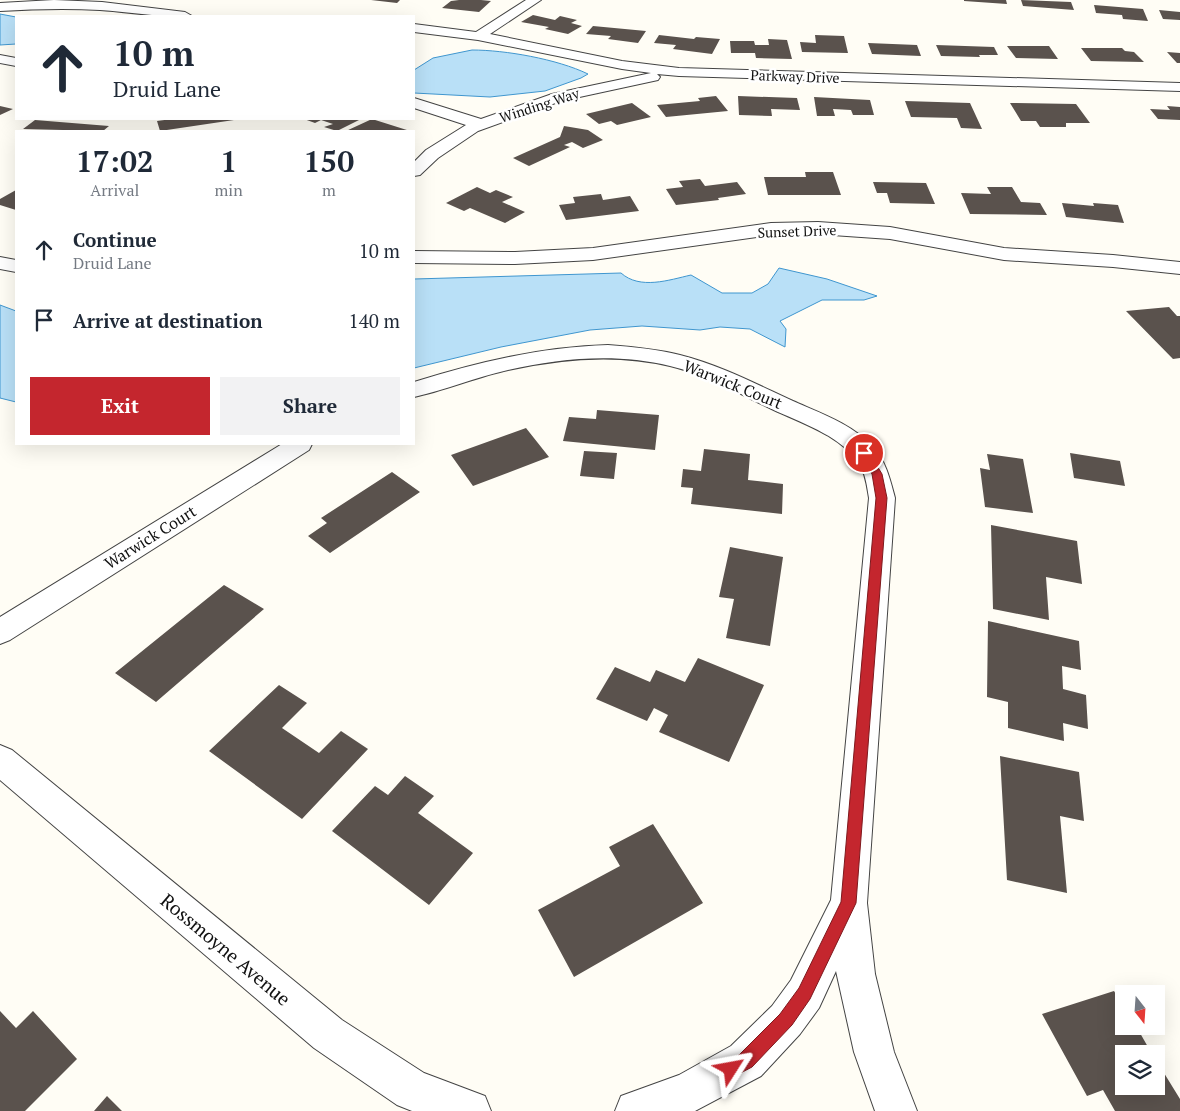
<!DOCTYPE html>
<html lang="en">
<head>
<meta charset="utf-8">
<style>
	body { margin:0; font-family:"PT Serif",serif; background:#f2f2f3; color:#1f2937; height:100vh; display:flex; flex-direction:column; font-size:19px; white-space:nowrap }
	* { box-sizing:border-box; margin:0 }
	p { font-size:16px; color:#747a83 }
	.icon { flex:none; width:28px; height:28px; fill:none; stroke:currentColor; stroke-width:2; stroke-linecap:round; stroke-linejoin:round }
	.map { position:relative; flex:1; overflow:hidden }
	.details { position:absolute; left:15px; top:130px; width:400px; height:315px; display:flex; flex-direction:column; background:#fff; border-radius:0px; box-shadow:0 5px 20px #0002 }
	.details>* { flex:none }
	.guide { position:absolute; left:15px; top:15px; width:400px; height:105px; border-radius:0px; box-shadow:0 5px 20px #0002; background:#fff; color:#1f2937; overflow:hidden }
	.needle { width:32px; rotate:163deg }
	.fabs { position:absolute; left:1115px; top:985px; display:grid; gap:10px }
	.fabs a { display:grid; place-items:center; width:50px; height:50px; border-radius:0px; background:#fff; box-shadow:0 5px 20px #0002; font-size:25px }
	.pin { position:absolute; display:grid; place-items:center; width:42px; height:42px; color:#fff; margin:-21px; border:2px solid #fff; border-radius:50%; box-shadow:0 1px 5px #0007 }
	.me { position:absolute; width:55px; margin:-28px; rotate:56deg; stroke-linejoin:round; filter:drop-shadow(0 0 4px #0008) }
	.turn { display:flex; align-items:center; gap:18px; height:105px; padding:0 15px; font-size:22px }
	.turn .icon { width:65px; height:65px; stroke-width:2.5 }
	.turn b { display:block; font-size:35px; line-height:42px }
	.eta { display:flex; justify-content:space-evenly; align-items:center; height:85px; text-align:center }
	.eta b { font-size:30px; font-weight:800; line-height:35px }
	.primary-button { display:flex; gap:10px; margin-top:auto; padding:10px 15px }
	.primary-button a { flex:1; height:58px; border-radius:0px; background:#c4262e; color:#fff; font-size:20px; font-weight:800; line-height:58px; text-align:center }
	.primary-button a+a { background:#f2f2f3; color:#1f2937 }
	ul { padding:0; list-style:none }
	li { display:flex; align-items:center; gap:15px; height:70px; padding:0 15px }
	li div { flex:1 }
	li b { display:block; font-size:19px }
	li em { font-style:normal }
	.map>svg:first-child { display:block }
</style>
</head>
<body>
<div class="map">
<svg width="1180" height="1111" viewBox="0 0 1180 1111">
	<rect width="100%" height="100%" fill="#fffdf5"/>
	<path fill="#b9e0f7" stroke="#3f96cf" d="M 0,14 L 16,17 L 16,44 L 0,45 Z
		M 472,50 C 505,50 557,59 588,74 L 581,78 L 545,91 L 490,97 L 414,93 L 414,70 L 433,58 Z
		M 779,268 L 827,279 L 877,296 L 864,300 L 822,300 L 780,321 L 786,329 L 785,347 L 750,329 L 720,327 L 700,330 L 642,326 L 590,330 L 501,347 L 414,368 L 414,279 L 621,273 C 640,290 669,280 691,275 L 722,293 L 752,293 L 768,284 Z
		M 0,305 L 16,311 L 16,402 L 0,398 Z"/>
	<path fill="#5a524d" d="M 371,0 L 400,0 L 397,3 Z
		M 459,0 L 481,0 L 491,1 L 479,12 L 442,8 L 451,1 Z
		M 964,0 L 1006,0 L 1007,4 L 964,1 Z
		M 1021,0 L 1071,2 L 1074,10 L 1023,6 Z
		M 1094,5 L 1143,9 L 1148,21 L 1123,19 L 1122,15 L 1096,13 Z
		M 1159,10 L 1180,12 L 1180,20 L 1163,19 Z
		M 533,15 L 555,20 L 560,16 L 577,20 L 571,23 L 582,26 L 568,34 L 545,29 L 549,27 L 521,22 Z
		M 593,26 L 646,31 L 638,43 L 608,39 L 611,36 L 586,34 Z
		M 659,35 L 694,39 L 696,37 L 720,39 L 712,54 L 673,49 L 676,45 L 654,43 Z
		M 815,35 L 844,36 L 848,53 L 802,52 L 800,42 L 816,43 Z
		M 768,39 L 787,40 L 792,59 L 756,58 L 755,53 L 731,53 L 730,41 L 754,41 L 755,45 L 769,45 Z
		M 868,43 L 917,45 L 921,56 L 872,54 Z
		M 936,45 L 994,47 L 998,55 L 979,55 L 980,57 L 941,56 Z
		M 1007,46 L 1049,46 L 1058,59 L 1016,58 Z
		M 1081,48 L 1122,48 L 1125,51 L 1134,52 L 1144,62 L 1091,61 Z
		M 1167,52 L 1180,53 L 1180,63 L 1177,63 Z
		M 716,96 L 728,111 L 666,117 L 657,105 L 700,101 L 698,98 Z
		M 738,96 L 797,98 L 800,110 L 771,109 L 772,116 L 739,115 Z
		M 814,97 L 870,100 L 874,115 L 853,115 L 851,110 L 833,109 L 835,116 L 817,116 Z
		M 905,101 L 970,103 L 982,129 L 961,128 L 957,118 L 911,117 Z
		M 632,103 L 651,117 L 617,125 L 611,121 L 599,124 L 586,114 Z
		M 1010,103 L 1076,104 L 1090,123 L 1066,123 L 1066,127 L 1040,127 L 1036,121 L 1021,121 Z
		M 0,106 L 13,109 L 0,115 Z
		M 1167,106 L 1180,107 L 1180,120 L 1158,119 L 1150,109 L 1170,110 Z
		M 172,119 L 234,119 L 234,120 L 160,131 L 157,121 Z
		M 304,119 L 361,119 L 337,131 L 324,127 L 333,124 L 321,120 L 315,123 Z
		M 372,119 L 410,131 L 346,131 Z
		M 35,120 L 109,126 L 103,131 L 23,129 Z
		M 564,126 L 588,130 L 603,140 L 583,148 L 572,142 L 564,145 L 570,147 L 529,166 L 513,158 L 560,137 Z
		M 805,172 L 833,172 L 841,195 L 768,195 L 764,177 L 806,177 Z
		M 700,179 L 705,186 L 737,182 L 746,194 L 718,198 L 719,200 L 676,205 L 666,189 L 683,187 L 679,181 Z
		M 873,182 L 926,183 L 935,204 L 890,203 L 887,193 L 877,193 Z
		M 477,187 L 490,193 L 496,190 L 513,197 L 502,202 L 525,212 L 505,223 L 470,208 L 464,211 L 446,203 Z
		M 987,187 L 1012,187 L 1021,202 L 1040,203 L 1047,215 L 970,214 L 961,193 L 991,194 Z
		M 16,190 L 16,210 L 0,205 L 0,199 Z
		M 601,194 L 603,200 L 630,196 L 639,211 L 566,220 L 559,205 L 575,203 L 573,197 Z
		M 1062,203 L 1094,206 L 1093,203 L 1118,205 L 1124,223 L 1066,217 Z
		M 1169,307 L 1177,316 L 1180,316 L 1180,358 L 1173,359 L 1126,311 Z
		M 597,410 L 659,415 L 655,450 L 563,441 L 569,417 L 596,419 Z
		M 526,428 L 549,457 L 473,486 L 451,455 Z
		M 704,449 L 750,454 L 748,480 L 783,484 L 782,514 L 691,504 L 693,488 L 681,487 L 683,469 L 701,471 Z
		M 584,451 L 617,453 L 614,479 L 580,476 Z
		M 1070,453 L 1120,461 L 1125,486 L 1074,478 Z
		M 987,454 L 1023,459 L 1033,513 L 985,507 L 980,468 L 990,470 Z
		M 392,472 L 420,492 L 330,553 L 308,536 L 327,523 L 321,518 Z
		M 991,525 L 1077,541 L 1082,584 L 1046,577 L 1049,620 L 993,609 Z
		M 730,547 L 783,557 L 770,646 L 726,638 L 734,599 L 719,597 Z
		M 224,585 L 264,609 L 156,702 L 115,673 Z
		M 988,621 L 1079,641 L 1081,670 L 1062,666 L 1063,689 L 1086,695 L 1088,729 L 1063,723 L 1064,741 L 1008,728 L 1008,702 L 987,697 Z
		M 698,658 L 764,685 L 729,762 L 659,732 L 668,715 L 654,708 L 647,721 L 596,699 L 615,667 L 650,682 L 656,670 L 685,682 Z
		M 279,685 L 307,703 L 282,728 L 319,753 L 341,731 L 368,749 L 302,819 L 209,751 Z
		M 1000,756 L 1079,772 L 1084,821 L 1060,816 L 1067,893 L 1007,880 Z
		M 405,776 L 434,796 L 418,813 L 473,853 L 429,905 L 332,831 L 375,786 L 388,795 Z
		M 653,824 L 703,903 L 574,977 L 538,910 L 620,866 L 609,847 Z
		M 1114,991 L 1124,1007 L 1124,1026 L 1136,1026 L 1152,1054 L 1124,1054 L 1124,1086 L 1156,1086 L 1156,1060 L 1180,1099 L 1180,1111 L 1115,1111 L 1103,1090 L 1087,1096 L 1042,1014 Z
		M 0,1011 L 16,1028 L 33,1011 L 77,1059 L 25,1111 L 0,1111 Z
		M 107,1096 L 122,1111 L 94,1111 Z"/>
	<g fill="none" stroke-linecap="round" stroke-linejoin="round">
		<defs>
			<path id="minor" d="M 54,0 L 102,2 L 185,12 L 192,16 C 161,18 131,12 100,10 C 66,8 33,9 0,11 L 0,3 Z
				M 526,0 L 541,0 L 490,34 L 622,61 L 679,68 L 1180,83 L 1180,91 L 679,76 L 657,74 L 660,77 L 658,80 L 561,101 L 478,131 L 438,158 L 420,175 L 414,176 L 414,162 L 426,150 L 466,125 L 414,108 L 414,98 L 481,119 L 552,94 L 651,73 L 622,69 L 478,40 L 414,32 L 414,24 L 476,32 Z
				M 0,55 L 16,58 L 16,66 L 0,63 Z
				M 818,222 L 890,227 L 1004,248 L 1113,255 L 1180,262 L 1180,274 L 1113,267 L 1004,260 L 890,239 L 818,234 L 771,235 L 593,260 L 515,264 L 414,263 L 414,251 L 515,252 L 593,248 L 771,223 Z
				M 0,257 L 16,260 L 16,272 L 0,269 Z
				M 608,345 C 633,347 657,349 680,355 C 720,365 756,384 793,401 C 820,413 852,424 872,446 C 886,461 890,479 895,498 L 867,903 L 875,974 L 894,1052 L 917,1111 L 875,1111 L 854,1052 L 836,971 L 819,1008 L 800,1034 L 761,1076 L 695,1111 L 615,1111 L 621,1096 L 679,1075 L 731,1046 L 772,1006 L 791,980 L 831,900 L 869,498 C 867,487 866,475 860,465 C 844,438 805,424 778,412 C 743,396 708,375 670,366 C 617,353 561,358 508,370 C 476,377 446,390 414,397 L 414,382 C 478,362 541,347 608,345 Z
				M 282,444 L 312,444 L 309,450 L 10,640 L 0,644 L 0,617 Z
				M 0,745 L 12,750 L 342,1020 L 424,1073 L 485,1096 L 491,1111 L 412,1111 L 397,1105 L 314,1048 L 0,780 Z"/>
		</defs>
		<use href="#minor" stroke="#444" stroke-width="2"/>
		<use href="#minor" fill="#fff" fill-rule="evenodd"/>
	</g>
	<path fill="#c4262e" stroke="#7f191e" d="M 864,450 L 868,451 L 882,474 L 887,498 L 856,903 L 810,999 L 792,1025 L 752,1067 L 731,1078 L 725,1075 L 722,1069 L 725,1063 L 739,1055 L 780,1014 L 799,988 L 841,902 L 876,498 L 872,474 L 859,453 Z"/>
	<g text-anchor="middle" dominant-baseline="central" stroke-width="5" stroke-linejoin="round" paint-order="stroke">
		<g font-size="14" fill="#111" stroke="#fff">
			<text transform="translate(795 76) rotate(2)">Parkway Drive</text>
			<text transform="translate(539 105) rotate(-18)">Winding Way</text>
			<text transform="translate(797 231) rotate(-2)">Sunset Drive</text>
		</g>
		<g font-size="16" fill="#111" stroke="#fff">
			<text transform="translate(733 384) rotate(22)">Warwick Court</text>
			<text transform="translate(150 537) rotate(-32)">Warwick Court</text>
		</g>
		<g font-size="19" fill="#111" stroke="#fff">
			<text transform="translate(226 949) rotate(40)">Rossmoyne Avenue</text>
		</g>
	</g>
</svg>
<div class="fabs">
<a><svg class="needle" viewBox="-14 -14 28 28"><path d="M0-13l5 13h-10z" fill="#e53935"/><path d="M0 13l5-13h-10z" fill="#747a83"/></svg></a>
<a><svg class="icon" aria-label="layers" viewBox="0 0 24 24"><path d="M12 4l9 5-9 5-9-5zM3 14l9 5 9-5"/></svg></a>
</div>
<div class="pin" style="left:864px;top:453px;background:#d93025"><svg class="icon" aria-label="arrive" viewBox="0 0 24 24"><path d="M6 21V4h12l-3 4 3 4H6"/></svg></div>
<svg class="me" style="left:731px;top:1069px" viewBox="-20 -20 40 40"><path d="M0-17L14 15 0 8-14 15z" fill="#c4262e" stroke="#fff" stroke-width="4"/></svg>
<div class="guide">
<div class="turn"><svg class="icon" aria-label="ahead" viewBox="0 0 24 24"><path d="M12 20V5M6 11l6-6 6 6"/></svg><div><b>10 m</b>Druid Lane</div></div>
</div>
<section class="details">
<div class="eta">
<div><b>17:02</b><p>Arrival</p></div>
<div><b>1</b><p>min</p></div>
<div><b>150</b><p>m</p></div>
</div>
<ul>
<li><svg class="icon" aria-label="ahead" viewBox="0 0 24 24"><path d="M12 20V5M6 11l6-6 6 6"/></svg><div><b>Continue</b><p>Druid Lane</p></div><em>10 m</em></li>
<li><svg class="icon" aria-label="arrive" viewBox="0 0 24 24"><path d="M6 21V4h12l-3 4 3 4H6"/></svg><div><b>Arrive at destination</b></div><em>140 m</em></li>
</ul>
<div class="primary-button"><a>Exit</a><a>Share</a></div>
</section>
</div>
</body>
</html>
